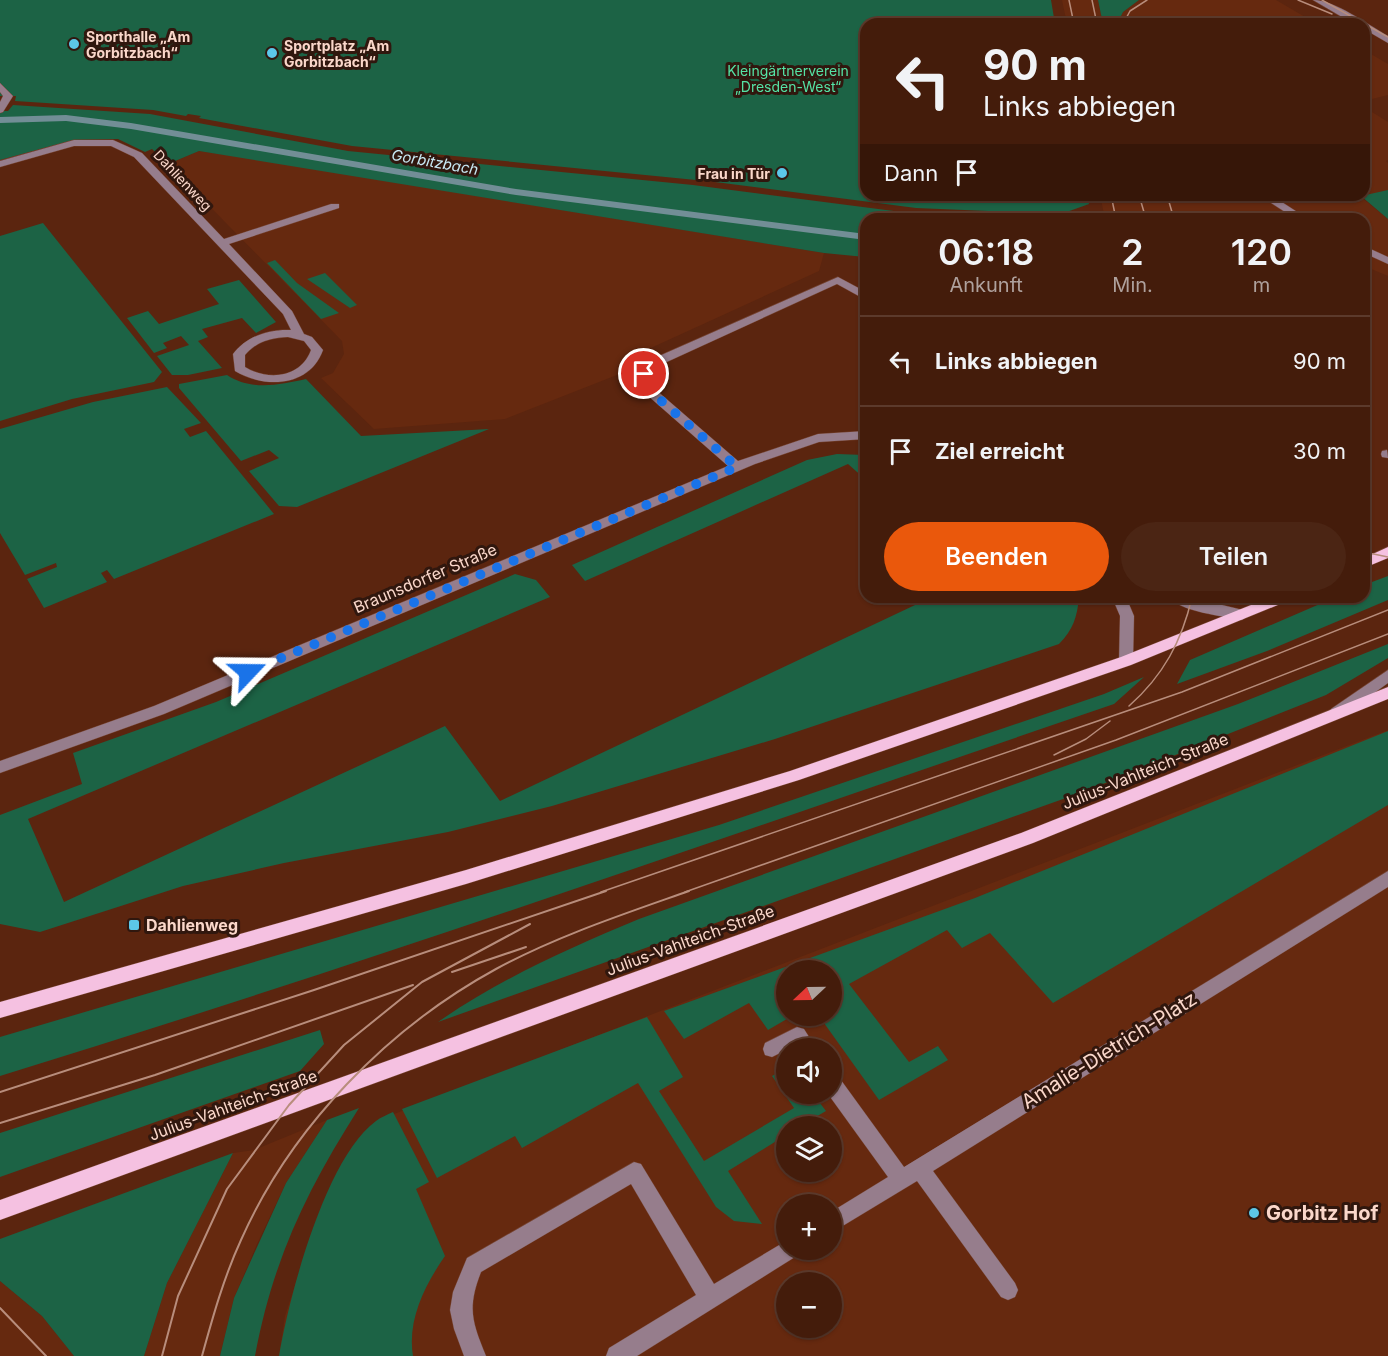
<!DOCTYPE html>
<html lang="de">
<head>
<meta charset="utf-8">
<style>
	body { margin:0; font-family:Inter,sans-serif; background:#4b2514; color:#f1f3f6; height:100vh; display:flex; flex-direction:column; font-size:22px; white-space:nowrap }
	* { box-sizing:border-box; margin:0 }
	p { font-size:20px; color:#afa19d }
	.icon { flex:none; width:33px; height:33px; fill:none; stroke:currentColor; stroke-width:2; stroke-linecap:round; stroke-linejoin:round }
	.map { position:relative; flex:1; overflow:hidden }
	.side { position:absolute; left:860px; top:213px; width:510px; height:390px; display:flex; flex-direction:column; background:#441c0b; border-radius:18px; box-shadow:0 2px 4px #0004,0 0 0 2px #5c3a2c }
	.side>* { flex:none }
	.top-card { position:absolute; left:860px; top:18px; width:510px; height:183px; border-radius:18px; box-shadow:0 2px 4px #0004,0 0 0 2px #5c3a2c; background:#441c0b; color:#f1f3f6; overflow:hidden }
	.needle { width:39px; rotate:248deg }
	.controls { position:absolute; left:776px; top:960px; display:grid; gap:12px }
	.controls a { display:grid; place-items:center; width:66px; height:66px; border-radius:50%; background:#441c0b; box-shadow:0 2px 4px #0004,0 0 0 2px #5c3a2c; font-size:30px }
	.pin { position:absolute; display:grid; place-items:center; width:51px; height:51px; color:#fff; margin:-26px; border:3px solid #fff; border-radius:50%; box-shadow:0 2px 6px #0007 }
	.me { position:absolute; width:66px; margin:-33px; rotate:67deg; stroke-linejoin:round; filter:drop-shadow(0 0 4px #0008) }
	.turn { display:flex; align-items:center; gap:21px; height:126px; padding:0 24px; font-size:27px }
	.turn .icon { width:78px; height:78px; stroke-width:2.5 }
	.turn b { display:block; font-size:42px; line-height:51px }
	.then { display:flex; align-items:center; height:57px; padding:0 24px; background:#0003; gap:12px; font-size:22px }
	.eta { display:flex; justify-content:space-evenly; align-items:center; height:102px; text-align:center }
	.eta b { font-size:36px; font-weight:600; line-height:42px }
	.primary-button { display:flex; gap:12px; margin-top:auto; padding:12px 24px }
	.primary-button a { flex:1; height:69px; border-radius:36px; background:#ea580c; color:#fff; font-size:24px; font-weight:600; line-height:69px; text-align:center }
	.primary-button a+a { background:#4b2514; color:#f1f3f6 }
	ul { padding:0; list-style:none }
	li { display:flex; align-items:center; gap:18px; height:90px; padding:0 24px; border-top:2px solid #5c3a2c }
	li div { flex:1 }
	li b { display:block; font-size:22px }
	li em { font-style:normal }
	.map>svg:first-child { display:block }
</style>
</head>
<body>
<div class="map">
<svg width="1388" height="1356" viewBox="0 0 1388 1356">
	<rect width="100%" height="100%" fill="#5b250f"/>
	<path fill="#66290f" fill-rule="evenodd" d="M 1062,0 L 1098,0 L 1103,24 L 1067,24 Z
		M 1139,0 L 1276,0 L 1317,24 L 1117,24 L 1123,12 Z
		M 1364,50 L 1388,64 L 1388,95 L 1364,101 Z
		M 1364,107 L 1388,122 L 1388,160 L 1386,161 L 1388,163 L 1388,190 L 1361,197 L 1388,219 L 1388,276 L 1364,266 L 1364,219 L 1105,219 L 1100,195 L 1364,195 Z
		M 199,151 L 248,158 L 824,253 L 819,271 L 642,352 L 622,373 L 505,419 L 374,429 L 321,378 L 333,373 L 344,354 L 342,341 L 168,164 Z
		M 1388,730 L 1388,1356 L 279,1356 L 285,1316 L 311,1237 L 337,1172 L 360,1137 L 376,1121 ZM 786,970 L 831,970 L 831,1016 L 786,1016 ZM 786,1048 L 831,1048 L 831,1094 L 786,1094 ZM 786,1126 L 831,1126 L 831,1172 L 786,1172 ZM 786,1204 L 831,1204 L 831,1250 L 786,1250 ZM 786,1282 L 831,1282 L 831,1328 L 786,1328 Z
		M 327,1120 L 286,1183 L 257,1244 L 234,1298 L 220,1356 L 144,1356 L 167,1283 L 233,1153 L 254,1150 Z
		M 0,1281 L 42,1316 L 74,1356 L 0,1356 Z"/>
	<path fill="#1c6345" d="M 0,0 L 1051,0 L 1055,24 L 866,24 L 866,195 L 1087,195 L 1089,204 L 1061,214 L 916,208 L 715,182 L 716,178 L 698,176 L 696,180 L 352,146 L 199,118 L 201,116 L 188,114 L 186,116 L 153,110 L 15,101 L 16,96 L 0,96 Z
		M 1098,0 L 1139,0 L 1123,12 L 1117,24 L 1103,24 Z
		M 13,105 L 150,114 L 348,151 L 693,185 L 917,214 L 999,219 L 866,219 L 865,257 L 824,253 L 199,151 L 168,164 L 152,149 L 145,152 L 118,139 L 74,140 L 0,160 L 0,111 L 8,111 Z
		M 1388,190 L 1388,219 L 1361,196 Z
		M 43,223 L 162,372 L 154,382 L 72,399 L 0,421 L 0,236 Z
		M 275,260 L 297,283 L 339,313 L 321,319 L 267,263 Z
		M 325,273 L 357,305 L 350,308 L 307,279 Z
		M 239,280 L 276,322 L 256,333 L 242,318 L 202,329 L 208,337 L 198,341 L 222,368 L 188,375 L 172,375 L 157,356 L 189,345 L 181,336 L 163,343 L 167,348 L 154,353 L 127,318 L 148,311 L 159,324 L 219,304 L 207,289 Z
		M 227,375 C 251,391 279,385 306,379 L 361,436 L 489,429 L 297,507 L 279,506 L 249,471 L 279,458 L 269,450 L 241,461 L 179,388 L 179,384 Z
		M 167,387 L 201,423 L 184,429 L 190,437 L 206,431 L 274,514 L 114,579 L 107,570 L 101,573 L 107,582 L 44,608 L 27,579 L 57,567 L 56,563 L 25,575 L 0,533 L 0,429 L 93,402 Z
		M 837,454 L 865,455 L 865,479 L 848,464 L 585,581 L 572,565 L 807,460 Z
		M 515,574 L 536,580 L 550,597 L 28,819 L 64,902 L 445,726 L 500,801 L 932,597 L 1079,598 C 1077,617 1073,630 1059,644 L 775,739 L 552,806 L 448,832 L 284,863 L 183,886 L 40,932 L 0,924 L 0,815 L 82,784 L 73,753 L 216,702 Z
		M 1388,576 L 1388,600 L 1267,651 L 1177,684 L 1190,660 L 1336,597 L 1364,597 L 1364,585 Z
		M 1388,644 L 1388,658 L 1326,695 L 1080,793 L 438,1022 C 500,979 569,948 639,919 L 1238,704 Z
		M 1144,677 L 1114,704 C 743,831 374,961 0,1076 L 0,1037 L 719,825 L 1104,694 Z
		M 1388,731 L 1388,805 L 1053,1003 L 990,933 L 962,948 L 947,930 L 849,984 L 909,1062 L 938,1046 L 948,1060 L 879,1100 L 819,1016 L 831,1016 L 831,970 L 786,970 L 786,1016 L 792,1016 L 768,1030 L 749,1003 L 684,1039 L 664,1011 L 975,898 Z
		M 647,1017 L 683,1077 L 659,1091 L 704,1161 L 794,1108 L 772,1076 L 786,1068 L 786,1094 L 813,1094 L 826,1111 L 800,1126 L 786,1126 L 786,1135 L 728,1171 L 762,1224 L 734,1221 L 716,1207 L 638,1083 L 522,1148 L 515,1136 L 437,1178 L 402,1109 Z
		M 320,1030 L 324,1044 L 300,1071 L 0,1177 L 0,1133 Z
		M 359,1108 C 307,1190 273,1259 255,1356 L 220,1356 L 234,1298 L 286,1183 L 327,1120 Z
		M 393,1112 L 429,1182 L 416,1189 L 445,1256 C 425,1285 407,1320 413,1356 L 279,1356 C 289,1296 326,1157 376,1121 C 381,1117 387,1115 393,1112 Z
		M 233,1153 L 167,1283 L 144,1356 L 74,1356 L 42,1316 L 0,1281 L 0,1239 Z"/>
	<g fill="none" stroke-linecap="round" stroke-linejoin="round">
		<path fill="#728e96" fill-rule="evenodd" d="M 66,115 L 131,123 L 516,189 L 866,234 L 866,240 L 516,195 L 131,129 L 66,121 L 0,123 L 0,117 Z"/>
		<defs>
			<path id="minor" d="M 1313,0 C 1335,0 1368,25 1388,36 L 1388,43 L 1364,29 L 1364,24 L 1354,24 Z
				M 0,83 L 13,96 L 3,112 L 0,113 L 0,102 L 3,96 L 0,92 Z
				M 74,140 L 113,140 L 142,153 L 224,239 L 331,204 L 339,204 L 339,208 L 229,244 L 292,311 L 304,334 L 312,337 L 323,350 C 310,387 265,389 235,371 L 233,354 C 247,336 269,329 291,330 L 283,314 L 134,157 L 111,146 L 74,146 L 0,167 L 0,161 ZM 288,337 L 304,341 L 311,350 C 301,378 268,381 245,367 L 245,355 C 257,341 271,338 288,337 Z
				M 1259,195 L 1271,195 L 1308,219 L 1296,219 Z
				M 1364,246 L 1388,257 L 1388,264 L 1364,253 Z
				M 838,277 L 866,292 L 866,300 L 837,284 L 658,366 L 650,375 L 648,383 L 738,461 L 818,434 L 866,431 L 866,439 L 819,442 L 755,464 L 164,714 L 0,773 L 0,761 L 154,706 L 728,466 L 638,387 L 638,374 L 650,360 Z
				M 1387,450 L 1388,458 L 1382,457 L 1381,454 L 1382,451 Z
				M 1112,597 L 1126,597 L 1134,616 L 1133,661 L 1126,666 L 1119,661 L 1120,616 Z
				M 1169,597 L 1189,597 L 1247,611 L 1249,615 L 1242,620 C 1224,616 1180,612 1169,597 Z
				M 1388,670 L 1388,683 L 1341,717 L 1331,717 L 1328,713 L 1331,709 Z
				M 1388,871 L 1388,887 L 933,1171 L 1015,1283 L 1018,1290 L 1015,1297 L 1008,1300 L 1001,1297 L 917,1181 L 831,1233 L 831,1212 L 888,1177 L 828,1094 L 831,1094 L 831,1073 L 838,1076 L 904,1167 Z
				M 797,1027 L 804,1029 L 816,1048 L 796,1048 L 794,1046 L 772,1057 L 765,1055 L 763,1049 L 765,1043 Z
				M 634,1162 L 641,1164 L 714,1284 L 786,1241 L 786,1250 L 798,1250 L 795,1257 L 637,1356 L 606,1356 L 609,1348 L 696,1295 L 631,1184 L 481,1272 C 467,1308 472,1322 486,1356 L 464,1356 L 454,1329 L 450,1310 L 453,1292 L 467,1258 Z"/>
			<path id="major" d="M 1388,547 L 1388,558 L 1364,568 L 1364,558 Z
				M 1271,597 L 1292,597 L 1290,600 L 1131,665 L 799,780 L 466,884 L 0,1018 L 0,1002 L 466,870 L 790,771 L 1121,657 Z
				M 1388,687 L 1388,699 L 1033,843 L 0,1220 L 0,1200 L 1021,833 Z"/>
		</defs>
		<use href="#minor" stroke="#74412d" stroke-width="1"/>
		<use href="#major" stroke="#74412d" stroke-width="1"/>
		<use href="#minor" fill="#967d8c" fill-rule="evenodd"/>
		<use href="#major" fill="#f5c1e1" fill-rule="evenodd"/>
		<path stroke="#b88d7c" stroke-width="1.5" d="M 1069,0 L 1074,24
			M 1092,0 L 1097,24
			M 1298,0 L 1332,14
			M 1322,0 L 1388,37
			M 1123,24 L 1130,11 L 1147,0
			M 1111,195 L 1116,219
			M 1139,195 L 1146,219
			M 1167,195 L 1174,219
			M 1364,552 L 1388,557
			M 1129,706 C 1163,676 1182,641 1192,597
			M 1054,755 L 1086,739 L 1110,721
			M 601,892 L 1182,692 L 1388,610
			M 685,892 L 1116,740 L 1388,634"/>
		<path stroke="#b88d7c" stroke-width="2" d="M 452,972 L 526,947
			M 0,1092 L 314,990 L 606,891
			M 0,1123 L 155,1075 L 413,985
			M 0,1308 L 46,1356
			M 162,1356 L 178,1296 L 227,1189 L 289,1105 L 344,1045 L 422,982 L 530,924
			M 202,1356 C 213,1316 224,1277 241,1240 C 291,1127 388,1028 496,969 C 557,936 624,914 689,891"/>
	</g>
	<g fill="none" stroke-linecap="round" stroke-linejoin="round">
		<path stroke="#1a73e8" stroke-width="10" stroke-dasharray="0 18" d="M 248,672 L 737,467 L 642,384 L 644,374"/>
	</g>
	<g fill="#5cc7e8" stroke="#30170e" stroke-width="2">
		<circle cx="74" cy="44" r="6"/>
		<circle cx="272" cy="53" r="6"/>
		<circle cx="782" cy="173" r="6"/>
		<rect x="128" y="919" width="12" height="12" rx="3"/>
		<circle cx="1254" cy="1213" r="6"/>
	</g>
	<g text-anchor="middle" dominant-baseline="central" stroke-width="6" stroke-linejoin="round" paint-order="stroke">
		<g font-size="14" font-weight="bold" fill="#fad7ca" stroke="#30170e" text-anchor="start">
			<text x="86" y="36">Sporthalle „Am<tspan x="86" dy="16">Gorbitzbach“</tspan></text>
			<text x="284" y="45">Sportplatz „Am<tspan x="284" dy="16">Gorbitzbach“</tspan></text>
			<text x="770" y="173" text-anchor="end">Frau in Tür</text>
		</g>
		<g font-size="14" fill="#55e3a5" stroke="#30170e">
			<text x="788" y="70">Kleingärtnerverein<tspan x="788" dy="16">„Dresden-West“</tspan></text>
		</g>
		<g font-size="14" fill="#fad7ca" stroke="#30170e">
			<text transform="translate(183 180) rotate(47)">Dahlienweg</text>
		</g>
		<g font-size="15" font-style="italic" fill="#c8e9f4" stroke="#30170e">
			<text transform="translate(435 162) rotate(10)">Gorbitzbach</text>
		</g>
		<g font-size="16" fill="#fad7ca" stroke="#30170e">
			<text transform="translate(425 578) rotate(-23)">Braunsdorfer Straße</text>
			<text transform="translate(1145 771) rotate(-22)">Julius-Vahlteich-Straße</text>
			<text transform="translate(690 940) rotate(-20)">Julius-Vahlteich-Straße</text>
			<text transform="translate(233 1105) rotate(-20)">Julius-Vahlteich-Straße</text>
		</g>
		<g font-size="16" font-weight="bold" fill="#fad7ca" stroke="#30170e" text-anchor="start">
			<text x="146" y="925">Dahlienweg</text>
		</g>
		<g font-size="20" fill="#fad7ca" stroke="#30170e">
			<text transform="translate(1109 1050) rotate(-32)">Amalie-Dietrich-Platz</text>
		</g>
		<g font-size="20" font-weight="bold" fill="#fad7ca" stroke="#30170e" text-anchor="start">
			<text x="1266" y="1213">Gorbitz Hof</text>
		</g>
	</g>
</svg>
<div class="controls">
<a><svg class="needle" viewBox="-14 -14 28 28"><path d="M0-13l5 13h-10z" fill="#e53935"/><path d="M0 13l5-13h-10z" fill="#afa19d"/></svg></a>
<a><svg class="icon" aria-label="sound" viewBox="0 0 24 24"><path d="M4 9h4l5-4v14l-5-4H4zM17 9q2 3 0 6"/></svg></a>
<a><svg class="icon" aria-label="layers" viewBox="0 0 24 24"><path d="M12 4l9 5-9 5-9-5zM3 14l9 5 9-5"/></svg></a>
<a>+</a>
<a>−</a>
</div>
<div class="pin" style="left:644px;top:374px;background:#d93025"><svg class="icon" aria-label="arrive" viewBox="0 0 24 24"><path d="M6 21V4h12l-3 4 3 4H6"/></svg></div>
<svg class="me" style="left:248px;top:672px" viewBox="-20 -20 40 40"><path d="M0-17L14 15 0 8-14 15z" fill="#1a73e8" stroke="#fff" stroke-width="4"/></svg>
<div class="top-card">
<div class="turn"><svg class="icon" aria-label="left" viewBox="0 0 24 24"><path d="M17 20v-9H6M10 6l-5 5 5 5"/></svg><div><b>90 m</b>Links abbiegen</div></div>
<div class="then">Dann<svg class="icon" aria-label="arrive" viewBox="0 0 24 24"><path d="M6 21V4h12l-3 4 3 4H6"/></svg></div>
</div>
<section class="side">
<div class="eta">
<div><b>06:18</b><p>Ankunft</p></div>
<div><b>2</b><p>Min.</p></div>
<div><b>120</b><p>m</p></div>
</div>
<ul>
<li><svg class="icon" aria-label="left" viewBox="0 0 24 24"><path d="M17 20v-9H6M10 6l-5 5 5 5"/></svg><div><b>Links abbiegen</b></div><em>90 m</em></li>
<li><svg class="icon" aria-label="arrive" viewBox="0 0 24 24"><path d="M6 21V4h12l-3 4 3 4H6"/></svg><div><b>Ziel erreicht</b></div><em>30 m</em></li>
</ul>
<div class="primary-button"><a>Beenden</a><a>Teilen</a></div>
</section>
</div>
</body>
</html>
